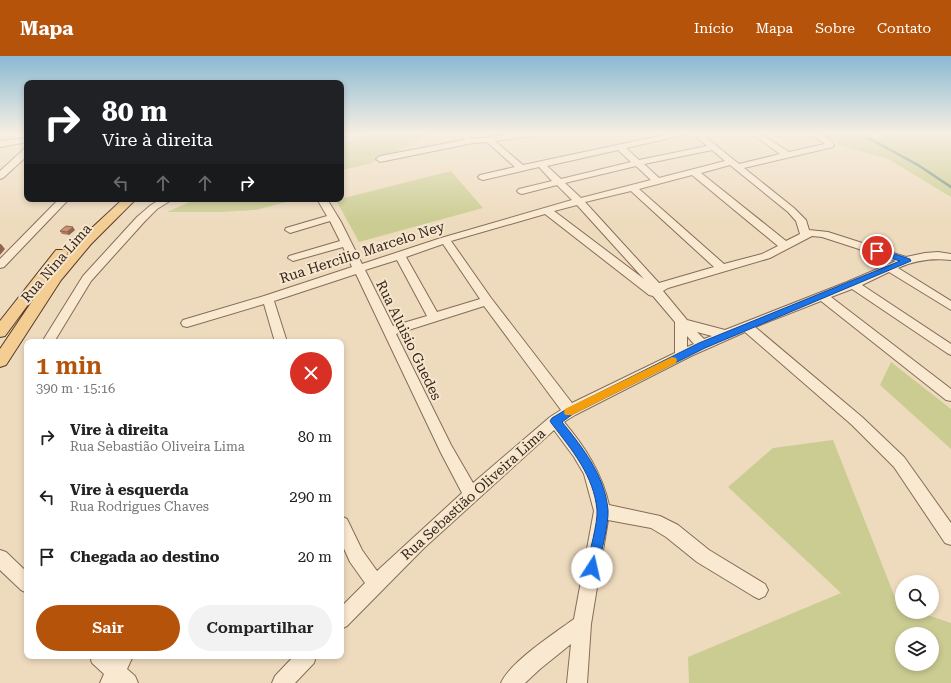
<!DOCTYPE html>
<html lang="pt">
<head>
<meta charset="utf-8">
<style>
	body { margin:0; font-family:"Roboto Serif",serif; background:#f2f2f2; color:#222; height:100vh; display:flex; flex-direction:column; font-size:15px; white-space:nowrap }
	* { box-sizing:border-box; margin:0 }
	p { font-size:13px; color:#767676 }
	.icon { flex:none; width:22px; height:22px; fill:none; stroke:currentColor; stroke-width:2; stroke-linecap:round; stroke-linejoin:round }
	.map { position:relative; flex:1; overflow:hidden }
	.sheet { position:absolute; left:24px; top:283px; width:320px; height:320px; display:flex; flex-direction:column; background:#fff; border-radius:8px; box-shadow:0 2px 6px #0003 }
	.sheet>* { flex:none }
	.guide { position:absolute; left:24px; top:24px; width:320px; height:122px; border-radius:8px; box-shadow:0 2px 6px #0003; background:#202124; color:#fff; overflow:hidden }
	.tools { position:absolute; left:895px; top:519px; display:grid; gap:8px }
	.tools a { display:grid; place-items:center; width:44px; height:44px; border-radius:50%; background:#fff; box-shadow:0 2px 6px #0003; font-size:20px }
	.pin { position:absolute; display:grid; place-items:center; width:34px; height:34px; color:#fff; margin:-17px; border:2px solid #fff; border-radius:50%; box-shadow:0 1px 4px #0007 }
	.me { position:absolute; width:44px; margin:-22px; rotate:10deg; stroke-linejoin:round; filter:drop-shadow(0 0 3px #0008) }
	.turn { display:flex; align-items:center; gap:14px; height:84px; padding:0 12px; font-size:18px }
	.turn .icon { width:52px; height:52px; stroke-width:2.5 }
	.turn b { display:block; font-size:28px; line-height:34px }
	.lanes { display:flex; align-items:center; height:38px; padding:0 12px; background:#0003; justify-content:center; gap:20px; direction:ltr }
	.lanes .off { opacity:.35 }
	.round { display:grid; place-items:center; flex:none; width:42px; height:42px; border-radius:21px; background:#f2f2f2 }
	.overview { display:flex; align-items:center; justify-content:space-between; height:68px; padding:0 12px }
	h1 { font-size:24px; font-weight:600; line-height:30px; color:#b45309 }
	.cta { display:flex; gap:8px; margin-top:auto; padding:8px 12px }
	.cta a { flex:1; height:46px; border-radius:24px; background:#b45309; color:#fff; font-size:16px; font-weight:600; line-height:46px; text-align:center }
	.cta a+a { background:#f2f2f2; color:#222 }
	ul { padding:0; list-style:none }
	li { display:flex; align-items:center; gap:12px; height:60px; padding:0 12px }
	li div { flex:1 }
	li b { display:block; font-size:15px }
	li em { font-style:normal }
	header { display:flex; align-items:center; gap:24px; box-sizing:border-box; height:56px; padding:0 20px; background:#b45309; color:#fff }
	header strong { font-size:19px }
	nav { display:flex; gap:22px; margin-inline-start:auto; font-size:14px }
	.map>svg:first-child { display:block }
</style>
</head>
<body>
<header>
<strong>Mapa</strong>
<nav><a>Início</a><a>Mapa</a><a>Sobre</a><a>Contato</a></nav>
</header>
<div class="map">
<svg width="951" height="627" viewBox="0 0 951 627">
	<rect width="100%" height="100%" fill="#eedbbe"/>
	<path fill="#cbcc92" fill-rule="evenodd" d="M 367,78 L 430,78 L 408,90 L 369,108 L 341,114 L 341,89 Z
		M 822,78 L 862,78 L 882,84 L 881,78 L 951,78 L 951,141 L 888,103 L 842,90 Z
		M 451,115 L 483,152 L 359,186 L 336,144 Z
		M 196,143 L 286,143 L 286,146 L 256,154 L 220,156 L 167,156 Z
		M 891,306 L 951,353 L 951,393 L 880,329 Z
		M 833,384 L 898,549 L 902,550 L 902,556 L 919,556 L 951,567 L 951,627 L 689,627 L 688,601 L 841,537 L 728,431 L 773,392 ZM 902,578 L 932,578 L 932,608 L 902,608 Z"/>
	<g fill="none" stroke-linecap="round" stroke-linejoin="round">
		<path stroke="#698d81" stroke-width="2.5" d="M 861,78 L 918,109 L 951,131"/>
		<defs>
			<path id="minor" d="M 463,78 L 469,78 L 471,82 L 476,83 L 514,78 L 536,78 L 532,80 L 495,85 L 523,109 L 669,78 L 683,78 L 679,80 L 626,92 L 639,104 L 707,90 L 693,78 L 702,78 L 739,108 L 780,98 L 752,78 L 761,78 L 789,96 L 825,88 L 812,78 C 822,78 829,81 834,89 L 833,91 L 744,112 L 794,152 L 806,164 L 809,174 L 828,176 L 906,201 L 925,197 L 938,196 L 951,198 L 951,204 C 932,202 916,204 898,212 L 951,245 L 951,254 L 889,216 L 862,229 L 951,288 L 951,299 L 947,297 L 852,233 L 831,241 L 951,333 L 951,345 L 946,344 L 821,245 L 755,271 L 862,361 L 904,401 L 951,467 L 951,489 L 945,487 L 894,411 L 852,369 L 745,276 L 691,300 L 575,359 L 564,366 C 585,391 602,417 609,449 L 660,460 L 678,469 L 709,494 L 765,528 L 768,534 L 765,540 L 759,543 L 753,540 L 697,506 L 666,481 L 651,472 L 608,464 L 591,568 L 587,627 L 567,627 L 571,588 L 540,613 L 525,627 L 501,627 C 510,606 555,577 574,563 L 594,455 L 584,418 L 574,401 L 554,374 L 424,492 L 347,570 L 341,573 L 341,551 L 365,527 L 350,506 L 341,486 L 341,460 L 347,463 L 362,494 L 377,515 L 462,437 L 441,397 L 356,218 L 274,245 L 287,286 L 275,286 L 264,248 L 187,271 L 183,270 L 181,267 L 183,264 L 264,240 L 352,211 L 343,191 L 293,205 L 288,202 L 289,200 L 340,185 L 330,165 L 290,177 L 285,174 L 286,172 L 327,160 L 317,143 L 327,143 L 341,166 L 362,208 L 441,182 L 572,144 L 557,129 L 522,138 L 519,137 L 517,135 L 519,133 L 552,125 L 539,111 L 483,124 L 480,123 L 478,121 L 480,119 L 515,111 L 487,86 L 473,87 L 380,106 L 376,103 L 380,100 L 464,84 L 462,80 ZM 618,94 L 631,106 L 561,123 L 547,110 ZM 712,94 L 725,105 L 659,122 L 644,108 ZM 730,109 L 788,156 L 796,165 L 800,178 L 786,185 L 701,117 ZM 636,110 L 651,124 L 581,142 L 565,127 ZM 692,119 L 778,190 L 762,198 L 724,208 L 639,133 ZM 631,135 L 714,211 L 659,227 L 585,146 ZM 577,149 L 644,223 L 554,155 ZM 545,158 L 649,239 L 653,240 L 675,266 L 675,297 L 572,347 L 491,242 L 451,185 ZM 812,180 L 822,181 L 896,205 L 847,226 L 725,274 L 687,264 L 663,235 L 668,232 L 770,202 ZM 443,188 L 480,243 L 437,256 L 406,201 ZM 397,204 L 427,260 L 393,270 L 365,214 ZM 484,250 L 561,354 L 550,361 L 473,427 L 451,389 L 396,278 ZM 697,276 L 712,280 L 704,283 ZM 687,280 L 694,288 L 687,291 Z
				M 27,82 L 27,86 L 0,91 L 0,85 Z
				M 27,92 L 27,100 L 3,122 L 0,123 L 0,115 L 24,93 Z
				M 59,143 L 69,143 L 4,211 L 0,212 L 0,203 Z
				M 161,143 L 173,143 L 157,153 L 145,165 L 91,225 L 54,286 L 42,286 L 83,220 L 137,161 L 151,149 Z
				M 0,494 L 6,496 L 27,516 L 27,537 L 21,534 L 0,514 Z
				M 90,600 L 133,600 L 127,613 L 135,620 L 138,627 L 100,627 L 104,618 L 92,607 Z
				M 294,600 L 316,600 L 314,607 L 295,627 L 272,627 L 275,620 Z"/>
			<path id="major" d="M 123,143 L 136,143 L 91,188 L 61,224 L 6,309 L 0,311 L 0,293 L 49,220 L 5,280 L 0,281 L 0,265 L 56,194 L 66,194 L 68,197 L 55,214 L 81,182 Z"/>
		</defs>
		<use href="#minor" stroke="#876c56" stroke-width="2"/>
		<use href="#major" stroke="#543a2b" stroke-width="2"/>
		<use href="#minor" fill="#f9e9d1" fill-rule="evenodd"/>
		<use href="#major" fill="#f4cd93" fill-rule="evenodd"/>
	</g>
	<path fill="#b17c62" d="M 75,174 L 69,179 L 62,178 L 60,175 Z"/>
	<path fill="#906550" d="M 73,171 L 75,174 L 69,179 L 67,176 Z
		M 0,188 L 1,188 L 5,193 L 0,199 Z"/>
	<path fill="#ce9072" stroke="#906550" d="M 66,170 L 73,171 L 67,176 L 60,175 Z"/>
	<linearGradient id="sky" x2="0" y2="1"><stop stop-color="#8bb9d3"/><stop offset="0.47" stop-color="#f7efe2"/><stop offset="1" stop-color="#f7efe2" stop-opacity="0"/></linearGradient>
	<rect width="951" height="166" fill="url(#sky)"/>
	<path fill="#1a73e8" stroke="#114b97" d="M 874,193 L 879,193 L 910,203 L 911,205 L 705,292 L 573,358 L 562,366 C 583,392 605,420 608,454 C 609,467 601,497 598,512 L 596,516 L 592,518 L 588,516 L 586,512 C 589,498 598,467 597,454 C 594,420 572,394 552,368 L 550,365 L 552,362 L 567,353 L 699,287 L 900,205 L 874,197 Z"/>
	<path fill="#f59e0b" d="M 672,301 L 676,302 L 677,304 L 676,307 L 572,359 L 565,359 L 564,356 L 565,353 Z"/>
	<g text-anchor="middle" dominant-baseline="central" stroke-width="4" stroke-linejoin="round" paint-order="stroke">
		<g font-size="14" fill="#36261b" stroke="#f6e6cd">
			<text transform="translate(362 196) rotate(-18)">Rua Hercilio Marcelo Ney</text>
			<text transform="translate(56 207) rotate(-49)">Rua Nina Lima</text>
			<text transform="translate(409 284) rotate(64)">Rua Aluisio Guedes</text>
			<text transform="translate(473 438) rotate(-42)">Rua Sebastião Oliveira Lima</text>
		</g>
	</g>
</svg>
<div class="tools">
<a><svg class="icon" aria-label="search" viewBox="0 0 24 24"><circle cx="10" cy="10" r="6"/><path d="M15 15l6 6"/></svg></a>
<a><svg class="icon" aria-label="layers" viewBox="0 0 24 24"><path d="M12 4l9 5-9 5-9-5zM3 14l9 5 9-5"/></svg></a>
</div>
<div class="pin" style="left:877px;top:195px;background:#d93025"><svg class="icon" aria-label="arrive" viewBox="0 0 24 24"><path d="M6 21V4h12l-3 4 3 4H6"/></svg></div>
<svg class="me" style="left:592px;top:512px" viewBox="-20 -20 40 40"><circle r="19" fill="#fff"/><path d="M0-13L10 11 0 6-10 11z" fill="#1a73e8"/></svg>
<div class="guide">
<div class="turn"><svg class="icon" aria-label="right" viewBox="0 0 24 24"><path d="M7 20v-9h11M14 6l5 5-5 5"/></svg><div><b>80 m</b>Vire à direita</div></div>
<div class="lanes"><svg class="icon off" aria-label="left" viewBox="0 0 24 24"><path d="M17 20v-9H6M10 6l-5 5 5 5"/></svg><svg class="icon off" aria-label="ahead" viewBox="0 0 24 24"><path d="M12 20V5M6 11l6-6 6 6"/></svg><svg class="icon off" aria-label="ahead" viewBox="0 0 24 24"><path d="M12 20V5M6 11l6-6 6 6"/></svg><svg class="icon" aria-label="right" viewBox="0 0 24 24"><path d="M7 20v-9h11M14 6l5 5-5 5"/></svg></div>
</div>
<section class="sheet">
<div class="overview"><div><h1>1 min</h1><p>390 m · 15:16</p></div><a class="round" style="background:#d93025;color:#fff"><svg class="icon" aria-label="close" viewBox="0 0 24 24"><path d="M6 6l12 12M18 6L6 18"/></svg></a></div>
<ul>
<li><svg class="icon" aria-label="right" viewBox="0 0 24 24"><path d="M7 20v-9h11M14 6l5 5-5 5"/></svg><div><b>Vire à direita</b><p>Rua Sebastião Oliveira Lima</p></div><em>80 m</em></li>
<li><svg class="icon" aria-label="left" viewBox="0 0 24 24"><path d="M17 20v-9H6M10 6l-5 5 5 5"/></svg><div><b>Vire à esquerda</b><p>Rua Rodrigues Chaves</p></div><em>290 m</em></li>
<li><svg class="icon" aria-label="arrive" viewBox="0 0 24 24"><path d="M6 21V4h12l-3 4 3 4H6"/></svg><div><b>Chegada ao destino</b></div><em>20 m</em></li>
</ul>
<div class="cta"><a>Sair</a><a>Compartilhar</a></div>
</section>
</div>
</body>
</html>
